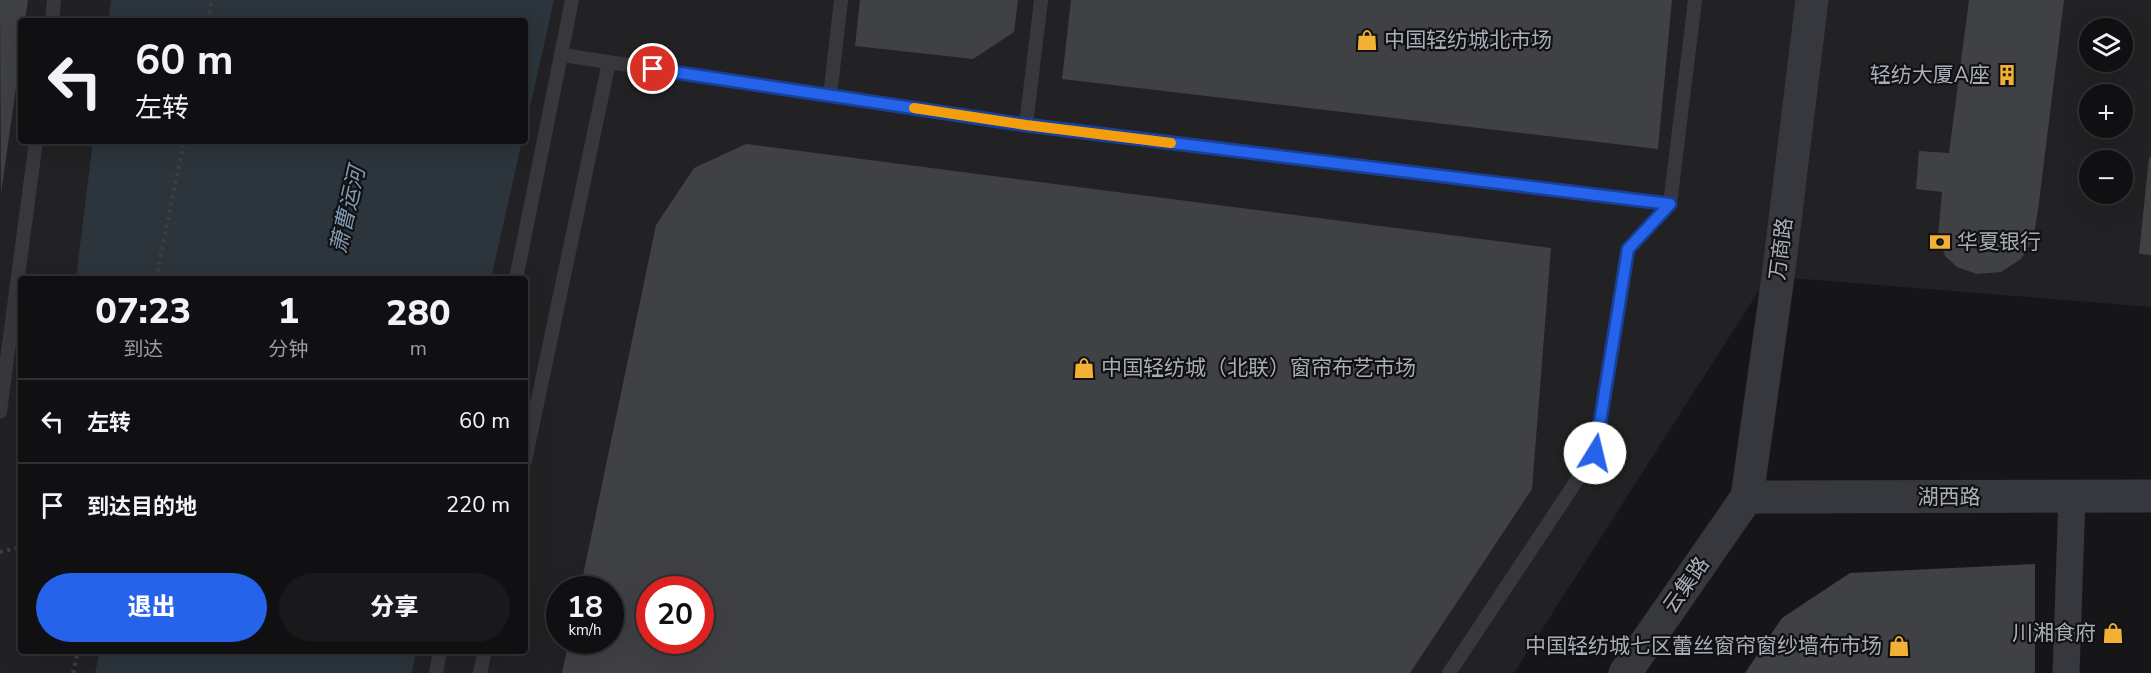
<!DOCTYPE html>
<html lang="zh">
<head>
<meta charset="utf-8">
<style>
	body { margin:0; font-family:"Nunito Sans","Noto Sans SC",sans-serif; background:#19191b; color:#f1f3f6; height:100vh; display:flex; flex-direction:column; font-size:22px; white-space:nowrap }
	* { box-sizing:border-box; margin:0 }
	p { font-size:20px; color:#9c9d9f }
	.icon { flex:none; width:33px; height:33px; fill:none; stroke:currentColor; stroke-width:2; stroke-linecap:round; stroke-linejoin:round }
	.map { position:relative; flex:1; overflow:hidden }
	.side { position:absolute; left:18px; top:276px; width:510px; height:378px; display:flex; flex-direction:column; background:#101012; border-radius:6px; box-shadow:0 6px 24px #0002,0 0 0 2px #303032 }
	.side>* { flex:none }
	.banner { position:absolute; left:18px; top:18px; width:510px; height:126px; border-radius:6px; box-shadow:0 6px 24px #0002,0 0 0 2px #303032; background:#101012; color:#f1f3f6; overflow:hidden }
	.tools { position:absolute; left:2079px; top:18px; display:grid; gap:12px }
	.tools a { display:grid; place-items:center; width:54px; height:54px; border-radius:50%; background:#101012; box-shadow:0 6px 24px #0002,0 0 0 2px #303032; font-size:30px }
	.speed { position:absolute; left:546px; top:576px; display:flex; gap:12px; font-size:30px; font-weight:700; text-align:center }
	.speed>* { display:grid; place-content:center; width:78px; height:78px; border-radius:50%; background:#101012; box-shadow:0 6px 24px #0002,0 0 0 2px #303032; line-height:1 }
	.speed small { font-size:15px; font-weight:400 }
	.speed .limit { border:9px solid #d22; background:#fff; color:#111 }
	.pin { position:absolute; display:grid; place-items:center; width:51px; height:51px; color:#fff; margin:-26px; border:3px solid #fff; border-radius:50%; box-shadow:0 2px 6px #0007 }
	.me { position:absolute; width:66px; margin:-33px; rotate:9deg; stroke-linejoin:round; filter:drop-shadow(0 0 4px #0008) }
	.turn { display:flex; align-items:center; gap:21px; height:126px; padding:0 18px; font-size:27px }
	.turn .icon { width:78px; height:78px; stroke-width:2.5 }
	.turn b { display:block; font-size:42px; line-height:51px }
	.eta { display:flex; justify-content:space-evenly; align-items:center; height:102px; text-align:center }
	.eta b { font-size:36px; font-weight:800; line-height:42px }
	.primary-button { display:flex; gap:12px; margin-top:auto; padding:12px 18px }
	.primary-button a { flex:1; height:69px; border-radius:36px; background:#2563eb; color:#fff; font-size:24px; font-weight:800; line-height:69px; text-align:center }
	.primary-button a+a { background:#19191b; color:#f1f3f6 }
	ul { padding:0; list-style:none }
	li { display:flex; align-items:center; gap:18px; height:84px; padding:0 18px; border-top:2px solid #303032 }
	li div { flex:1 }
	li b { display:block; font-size:22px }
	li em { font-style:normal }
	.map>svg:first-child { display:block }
</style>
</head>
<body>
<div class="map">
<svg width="2151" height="673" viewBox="0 0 2151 673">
	<rect width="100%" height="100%" fill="#161618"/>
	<path fill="#222225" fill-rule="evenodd" d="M 0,0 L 2151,0 L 2151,307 L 1778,277 L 1758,292 L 1514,673 L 0,673 ZM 21,21 L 525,21 L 525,141 L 21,141 ZM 2090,28 L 2122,28 L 2122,62 L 2090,62 ZM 2090,94 L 2122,94 L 2122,128 L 2090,128 ZM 2090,160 L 2122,160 L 2122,194 L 2090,194 ZM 21,279 L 525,279 L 525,651 L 21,651 ZM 560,590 L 610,590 L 610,640 L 560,640 ZM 650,590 L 700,590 L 700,640 L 650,640 Z"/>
	<path fill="#2c353c" d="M 111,0 L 554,0 L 525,129 L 525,21 L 108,21 Z
		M 93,141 L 522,141 L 491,279 L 76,279 Z
		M 100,651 L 416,651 L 412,673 L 95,673 Z"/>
	<path fill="#404145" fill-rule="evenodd" d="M 0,0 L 28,0 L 25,21 L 21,21 L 21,53 L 1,193 Z
		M 860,0 L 1018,0 L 1014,32 L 973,59 L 855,46 Z
		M 1071,0 L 1672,0 L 1658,149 L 1062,79 Z
		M 1969,0 L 2064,0 L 2038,210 L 2033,239 L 2021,259 L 2001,272 L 1977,274 L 1957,267 L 1945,256 L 1938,236 L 1942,192 L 1916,189 L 1919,151 L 1949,153 Z
		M 746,144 L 1551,248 L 1532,489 L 1410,673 L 562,673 L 569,640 L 610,640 L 610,590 L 580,590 L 656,225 L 694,168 ZM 650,590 L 700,590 L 700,640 L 650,640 Z
		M 2149,157 L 2151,157 L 2151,255 L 2139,254 Z
		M 2035,564 L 2035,673 L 1745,673 L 1782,618 L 1850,573 Z"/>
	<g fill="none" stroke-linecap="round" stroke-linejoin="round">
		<path stroke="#3d3f44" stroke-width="4" stroke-dasharray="3 4.5" stroke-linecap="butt" d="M 208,21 L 212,0
			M 156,279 L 184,141
			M 0,552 L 21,547
			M 73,673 L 78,651"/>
		<path stroke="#37383d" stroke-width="14" d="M 52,21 L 54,0
			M 562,55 L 1026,125 L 1670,204
			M 830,96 L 841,0
			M 1026,125 L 1041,0
			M 516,279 L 572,0
			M 0,412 L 36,141
			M 525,461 L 609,62
			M 436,673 L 440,651
			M 480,673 L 485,651
			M 1449,673 L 1595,453 L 1628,249 L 1670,204 L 1695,0"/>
		<path stroke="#37383d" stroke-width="27" d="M 2066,673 L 2072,496"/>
		<path stroke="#37383d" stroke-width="33" d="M 1747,497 L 2151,496
			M 1625,673 L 1747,497 L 1778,277 L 1812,0"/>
	</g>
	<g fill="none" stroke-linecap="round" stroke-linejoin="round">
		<defs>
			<path id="route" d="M 653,69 L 1026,125 L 1670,204 L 1628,249 L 1595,453"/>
		</defs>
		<use href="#route" stroke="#184099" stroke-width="15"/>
		<use href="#route" stroke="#2563eb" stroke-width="10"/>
		<path stroke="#f59e0b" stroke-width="10" d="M 914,108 L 1026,125 L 1171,143"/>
	</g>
	<defs>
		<symbol id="shop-bare" viewBox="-9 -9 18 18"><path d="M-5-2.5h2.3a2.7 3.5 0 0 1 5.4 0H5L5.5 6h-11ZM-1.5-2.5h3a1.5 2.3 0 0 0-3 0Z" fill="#f2b134" stroke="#111113" stroke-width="2.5" paint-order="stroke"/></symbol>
		<symbol id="building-bare" viewBox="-9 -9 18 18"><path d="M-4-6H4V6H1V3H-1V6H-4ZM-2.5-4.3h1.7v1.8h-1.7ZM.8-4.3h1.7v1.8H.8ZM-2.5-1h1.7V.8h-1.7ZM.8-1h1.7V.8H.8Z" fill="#f2b134" stroke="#111113" stroke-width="2.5" paint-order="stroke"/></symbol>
		<symbol id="bank-bare" viewBox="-9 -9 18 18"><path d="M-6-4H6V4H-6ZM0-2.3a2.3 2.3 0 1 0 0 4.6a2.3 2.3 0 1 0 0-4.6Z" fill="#f2b134" stroke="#111113" stroke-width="2.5" paint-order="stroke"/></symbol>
	</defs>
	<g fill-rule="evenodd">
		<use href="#shop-bare" x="1352" y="25" width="30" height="30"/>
		<use href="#building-bare" x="1992" y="60" width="30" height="30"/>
		<use href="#bank-bare" x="1925" y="227" width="30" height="30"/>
		<use href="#shop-bare" x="1069" y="353" width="30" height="30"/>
		<use href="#shop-bare" x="2098" y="618" width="30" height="30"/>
		<use href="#shop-bare" x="1884" y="631" width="30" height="30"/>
	</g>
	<g text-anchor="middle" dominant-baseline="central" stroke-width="4.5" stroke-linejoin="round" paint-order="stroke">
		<g font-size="21" fill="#a8adb8" stroke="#111113" text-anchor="start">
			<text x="1384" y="40">中国轻纺城北市场</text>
			<text x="1990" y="75" text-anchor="end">轻纺大厦A座</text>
			<text x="1957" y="242">华夏银行</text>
			<text x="1101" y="368">中国轻纺城（北联）窗帘布艺市场</text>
			<text x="2096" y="633" text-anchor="end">川湘食府</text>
			<text x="1882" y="646" text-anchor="end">中国轻纺城七区蕾丝窗帘窗纱墙布市场</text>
		</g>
		<g font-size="21" fill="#a8adb8" stroke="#111113">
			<text transform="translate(1781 249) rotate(-83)">万商路</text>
			<text x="1949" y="497">湖西路</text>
			<text transform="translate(1686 585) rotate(-55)">云集路</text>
		</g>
		<g font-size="22" font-style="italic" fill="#7f9bb3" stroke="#111113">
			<text transform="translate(348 210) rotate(-77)">萧曹运河</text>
		</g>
	</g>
</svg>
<div class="tools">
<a><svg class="icon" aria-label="layers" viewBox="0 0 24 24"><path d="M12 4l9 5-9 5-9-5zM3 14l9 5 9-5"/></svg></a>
<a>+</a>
<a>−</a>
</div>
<div class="speed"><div>18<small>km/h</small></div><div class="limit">20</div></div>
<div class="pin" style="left:653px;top:69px;background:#d93025"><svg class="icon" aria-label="arrive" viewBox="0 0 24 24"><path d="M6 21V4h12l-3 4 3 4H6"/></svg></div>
<svg class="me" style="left:1595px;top:453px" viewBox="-20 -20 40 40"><circle r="19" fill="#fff"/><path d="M0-13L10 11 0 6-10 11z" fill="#2563eb"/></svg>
<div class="banner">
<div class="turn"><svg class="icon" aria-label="left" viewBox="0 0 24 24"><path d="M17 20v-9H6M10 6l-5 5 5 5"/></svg><div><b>60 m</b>左转</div></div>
</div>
<section class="side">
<div class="eta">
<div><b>07:23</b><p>到达</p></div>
<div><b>1</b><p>分钟</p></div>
<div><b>280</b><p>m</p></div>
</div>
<ul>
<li><svg class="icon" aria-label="left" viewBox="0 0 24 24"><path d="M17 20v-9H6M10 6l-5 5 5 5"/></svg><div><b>左转</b></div><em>60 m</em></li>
<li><svg class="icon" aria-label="arrive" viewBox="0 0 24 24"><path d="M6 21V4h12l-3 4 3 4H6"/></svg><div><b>到达目的地</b></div><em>220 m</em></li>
</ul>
<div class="primary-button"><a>退出</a><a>分享</a></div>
</section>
</div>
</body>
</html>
